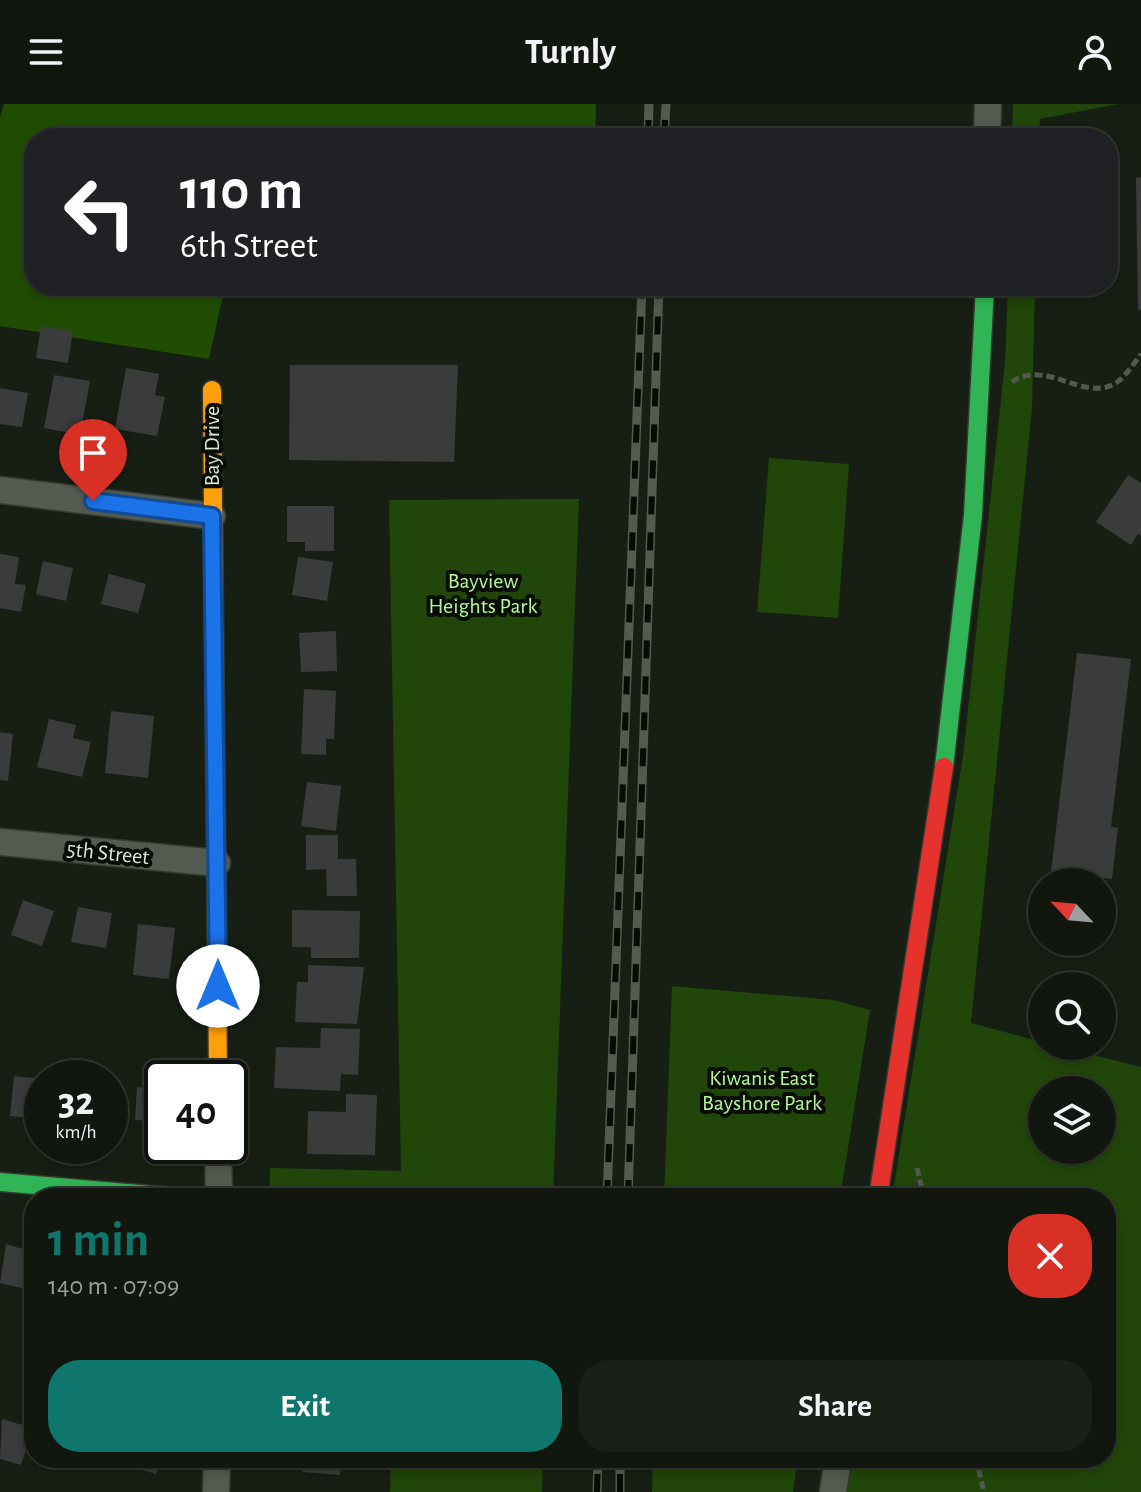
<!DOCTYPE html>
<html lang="en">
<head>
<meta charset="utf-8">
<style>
	body { margin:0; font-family:"Alegreya Sans",sans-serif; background:#1a2018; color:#f1f3f6; height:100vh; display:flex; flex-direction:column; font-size:30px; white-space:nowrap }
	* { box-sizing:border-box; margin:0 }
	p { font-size:26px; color:#9c9f9e }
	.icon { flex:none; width:44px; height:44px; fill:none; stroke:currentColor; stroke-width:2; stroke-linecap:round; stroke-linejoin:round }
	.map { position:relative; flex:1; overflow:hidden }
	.panel { position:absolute; left:24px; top:1084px; width:1092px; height:280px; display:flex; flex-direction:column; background:#11170f; border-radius:32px; box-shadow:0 4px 12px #0003,0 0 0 2px #30362f }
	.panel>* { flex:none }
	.banner { position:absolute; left:24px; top:24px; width:1094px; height:168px; border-radius:32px; box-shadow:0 4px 12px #0003,0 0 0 2px #30362f; background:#202124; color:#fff; overflow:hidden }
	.needle { width:52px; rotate:296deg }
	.tools { position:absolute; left:1028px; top:764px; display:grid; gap:16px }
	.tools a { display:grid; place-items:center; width:88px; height:88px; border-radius:50%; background:#11170f; box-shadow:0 4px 12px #0003,0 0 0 2px #30362f; font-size:40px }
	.speed { position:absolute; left:24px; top:956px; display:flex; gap:16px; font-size:40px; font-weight:700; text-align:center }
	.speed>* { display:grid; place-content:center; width:104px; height:104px; border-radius:50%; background:#11170f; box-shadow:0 4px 12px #0003,0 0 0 2px #30362f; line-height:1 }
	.speed small { font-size:20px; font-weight:400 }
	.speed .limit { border:4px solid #111; border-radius:12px; background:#fff; color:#111 }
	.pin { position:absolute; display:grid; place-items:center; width:68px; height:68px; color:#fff; margin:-82px -34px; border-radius:50% 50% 50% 0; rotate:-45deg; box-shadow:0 0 8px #0007 }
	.pin .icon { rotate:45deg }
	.me { position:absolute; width:88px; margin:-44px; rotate:0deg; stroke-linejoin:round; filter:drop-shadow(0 0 6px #0008) }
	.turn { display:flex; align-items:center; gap:28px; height:168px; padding:0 24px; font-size:36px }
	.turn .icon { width:104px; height:104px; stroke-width:2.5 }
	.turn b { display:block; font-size:56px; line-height:68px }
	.round { display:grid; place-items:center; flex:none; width:84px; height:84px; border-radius:32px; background:#1a2018 }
	.summary { display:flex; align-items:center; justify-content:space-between; height:136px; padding:0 24px }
	h1 { font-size:48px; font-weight:700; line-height:60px; color:#0f766e }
	.cta { display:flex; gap:16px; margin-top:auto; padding:16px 24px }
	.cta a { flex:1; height:92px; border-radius:32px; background:#0f766e; color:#fff; font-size:32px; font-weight:700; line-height:92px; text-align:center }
	.cta a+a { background:#1a2018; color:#f1f3f6 }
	header { display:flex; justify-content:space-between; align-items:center; height:104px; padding:0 24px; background:#11170f; font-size:36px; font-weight:700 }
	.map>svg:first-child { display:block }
</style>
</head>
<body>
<header><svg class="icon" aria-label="menu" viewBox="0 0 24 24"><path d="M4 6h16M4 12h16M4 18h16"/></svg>Turnly<svg class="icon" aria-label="person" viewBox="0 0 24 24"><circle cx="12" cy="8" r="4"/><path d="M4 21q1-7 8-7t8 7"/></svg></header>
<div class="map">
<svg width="1141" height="1388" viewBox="0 0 1141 1388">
	<rect width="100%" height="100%" fill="#171f14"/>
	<path fill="#214609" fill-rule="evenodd" d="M 1013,0 L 1118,0 L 1040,15 L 1039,34 L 1012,34 Z
		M 1008,182 L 1035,182 L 1032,304 L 971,919 L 1042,938 L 1042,942 L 1058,942 L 1141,963 L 1141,1388 L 845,1388 L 851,1354 L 1106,1354 L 1106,1094 L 892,1094 L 963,652 L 1005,258 ZM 1042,986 L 1102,986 L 1102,1046 L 1042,1046 Z
		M 769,354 L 849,360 L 838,514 L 757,508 Z
		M 579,395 L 553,1094 L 269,1094 L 270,1064 L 401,1067 L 389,396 Z
		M 672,882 L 833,896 L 870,906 L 840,1094 L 664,1094 Z
		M 391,1354 L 543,1354 L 542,1388 L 390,1388 Z
		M 653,1354 L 798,1354 L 793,1388 L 652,1388 Z"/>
	<path fill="#214d03" d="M 4,0 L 596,0 L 595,34 L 34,34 L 34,182 L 225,182 L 209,255 L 0,222 L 0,13 Z"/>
	<path fill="#3a3c3b" d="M 1141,73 L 1141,206 L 1138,206 L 1136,74 Z
		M 41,222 L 73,227 L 68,259 L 36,254 Z
		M 290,261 L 458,261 L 454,358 L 289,356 Z
		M 126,264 L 159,270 L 155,291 L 165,293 L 157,332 L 115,325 Z
		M 54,271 L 90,277 L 80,331 L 44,324 Z
		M 0,284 L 28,289 L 22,323 L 0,320 Z
		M 1128,371 L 1141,379 L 1141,432 L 1138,430 L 1131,441 L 1096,418 Z
		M 287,402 L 334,402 L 334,447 L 305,447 L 305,438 L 287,438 Z
		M 0,450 L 19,453 L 15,480 L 26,481 L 21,508 L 0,504 Z
		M 298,453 L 333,458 L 327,497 L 292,491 Z
		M 43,457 L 73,464 L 66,497 L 36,490 Z
		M 109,470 L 146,480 L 138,509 L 101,500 Z
		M 336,527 L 337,567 L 301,568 L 299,529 Z
		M 1077,549 L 1131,555 L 1111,723 L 1118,724 L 1112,775 L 1051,768 Z
		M 304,585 L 336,587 L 334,635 L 326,635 L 326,651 L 301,650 Z
		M 111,607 L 154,612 L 148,674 L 105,669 Z
		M 49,615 L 76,621 L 73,634 L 91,638 L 82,673 L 37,663 Z
		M 0,628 L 13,630 L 8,677 L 0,676 Z
		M 307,678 L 341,682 L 336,727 L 301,722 Z
		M 306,731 L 338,731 L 338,755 L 356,755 L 357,792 L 327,792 L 326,765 L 306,766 Z
		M 23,796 L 54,807 L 42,842 L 11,831 Z
		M 78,803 L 112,809 L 106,844 L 71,838 Z
		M 292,806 L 360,807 L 359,854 L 311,854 L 311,843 L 292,843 Z
		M 138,820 L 175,824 L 169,875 L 133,871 Z
		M 308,861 L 364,863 L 357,920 L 295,918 L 297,878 L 308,878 Z
		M 321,924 L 360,925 L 358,971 L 341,970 L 340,987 L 274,984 L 276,943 L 320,944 Z
		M 14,972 L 42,975 L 42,1015 L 10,1012 Z
		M 137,983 L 162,985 L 162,1018 L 135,1016 Z
		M 346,990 L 377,991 L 375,1051 L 307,1050 L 308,1007 L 346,1008 Z
		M 6,1140 L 34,1148 L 34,1187 L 0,1179 Z
		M 2,1315 L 33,1324 L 21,1361 L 0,1355 Z
		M 57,1354 L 98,1354 L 96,1365 L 57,1359 Z
		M 121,1354 L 161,1354 L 156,1370 L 120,1359 Z
		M 303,1354 L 342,1354 L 340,1371 L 302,1368 Z"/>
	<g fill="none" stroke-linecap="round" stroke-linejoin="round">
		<defs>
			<path id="street" d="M 987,34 L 988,0
				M 0,386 L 212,412
				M 0,738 L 217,759
				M 218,1042 L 219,1094
				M 216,1388 L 217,1354
				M 833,1388 L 838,1354"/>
			<path id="fast" d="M 944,663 L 973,411 L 985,182
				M 0,1078 L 185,1094"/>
			<path id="slow" d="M 212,286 L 218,974"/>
			<path id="jam" d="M 878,1094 L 944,663"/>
		</defs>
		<use href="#street" stroke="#333830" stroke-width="29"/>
		<use href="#fast" stroke="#333830" stroke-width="21"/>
		<use href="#slow" stroke="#333830" stroke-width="21"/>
		<use href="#jam" stroke="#333830" stroke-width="21"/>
		<path stroke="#525850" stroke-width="5" stroke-dasharray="8 4" stroke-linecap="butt" d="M 1012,278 C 1046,254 1084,299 1116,279 C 1126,272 1134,259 1141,250
			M 917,1064 L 924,1094
			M 976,1354 L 984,1388"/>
		<use href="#street" stroke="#535a50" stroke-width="26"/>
		<use href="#fast" stroke="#30b455" stroke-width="18"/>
		<use href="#slow" stroke="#ff9f0a" stroke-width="18"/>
		<use href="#jam" stroke="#e5322d" stroke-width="18"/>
		<defs>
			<path id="rail" d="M 648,34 L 649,0
				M 664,34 L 666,0
				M 607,1094 L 642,182
				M 628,1094 L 659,182
				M 597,1388 L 598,1354
				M 620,1388 L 620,1354"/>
		</defs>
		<use href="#rail" stroke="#535a50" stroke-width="9"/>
		<use href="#rail" stroke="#060b04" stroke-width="6" stroke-dasharray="18" stroke-linecap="butt"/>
	</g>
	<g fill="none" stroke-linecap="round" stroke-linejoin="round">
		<defs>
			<path id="route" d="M 93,397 L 212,412 L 218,882"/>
		</defs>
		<use href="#route" stroke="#114b97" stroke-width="20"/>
		<use href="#route" stroke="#1a73e8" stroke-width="14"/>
	</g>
	<g text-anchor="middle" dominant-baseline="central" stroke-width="8" stroke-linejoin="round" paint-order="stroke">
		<g font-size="22" fill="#dee7da" stroke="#060b04">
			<text transform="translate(212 342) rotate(-90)">Bay Drive</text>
			<text transform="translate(108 749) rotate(6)">5th Street</text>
		</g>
		<g font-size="22" fill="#b4fa94" stroke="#060b04">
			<text x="483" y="477">Bayview<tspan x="483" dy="25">Heights Park</tspan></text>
			<text x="762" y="974">Kiwanis East<tspan x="762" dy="25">Bayshore Park</tspan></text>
		</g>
	</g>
</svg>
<div class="tools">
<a><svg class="needle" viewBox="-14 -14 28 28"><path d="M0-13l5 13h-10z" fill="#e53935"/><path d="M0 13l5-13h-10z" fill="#9c9f9e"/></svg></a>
<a><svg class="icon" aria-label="search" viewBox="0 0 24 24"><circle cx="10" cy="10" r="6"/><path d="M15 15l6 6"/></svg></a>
<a><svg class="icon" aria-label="layers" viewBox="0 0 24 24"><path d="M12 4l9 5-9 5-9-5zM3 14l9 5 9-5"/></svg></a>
</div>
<div class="speed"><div>32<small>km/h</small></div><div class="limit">40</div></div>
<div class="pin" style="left:93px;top:397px;background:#d93025"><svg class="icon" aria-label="arrive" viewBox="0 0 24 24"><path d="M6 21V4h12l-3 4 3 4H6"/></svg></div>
<svg class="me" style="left:218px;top:882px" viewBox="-20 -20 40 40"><circle r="19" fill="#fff"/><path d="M0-13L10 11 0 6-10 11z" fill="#1a73e8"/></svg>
<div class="banner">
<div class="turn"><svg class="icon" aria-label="left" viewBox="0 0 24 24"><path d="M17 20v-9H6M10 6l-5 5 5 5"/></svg><div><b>110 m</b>6th Street</div></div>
</div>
<section class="panel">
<div class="summary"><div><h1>1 min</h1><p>140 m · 07:09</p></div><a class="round" style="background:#d93025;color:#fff"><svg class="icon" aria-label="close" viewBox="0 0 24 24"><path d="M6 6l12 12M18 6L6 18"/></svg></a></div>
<div class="cta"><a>Exit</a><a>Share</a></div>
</section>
</div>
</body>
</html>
